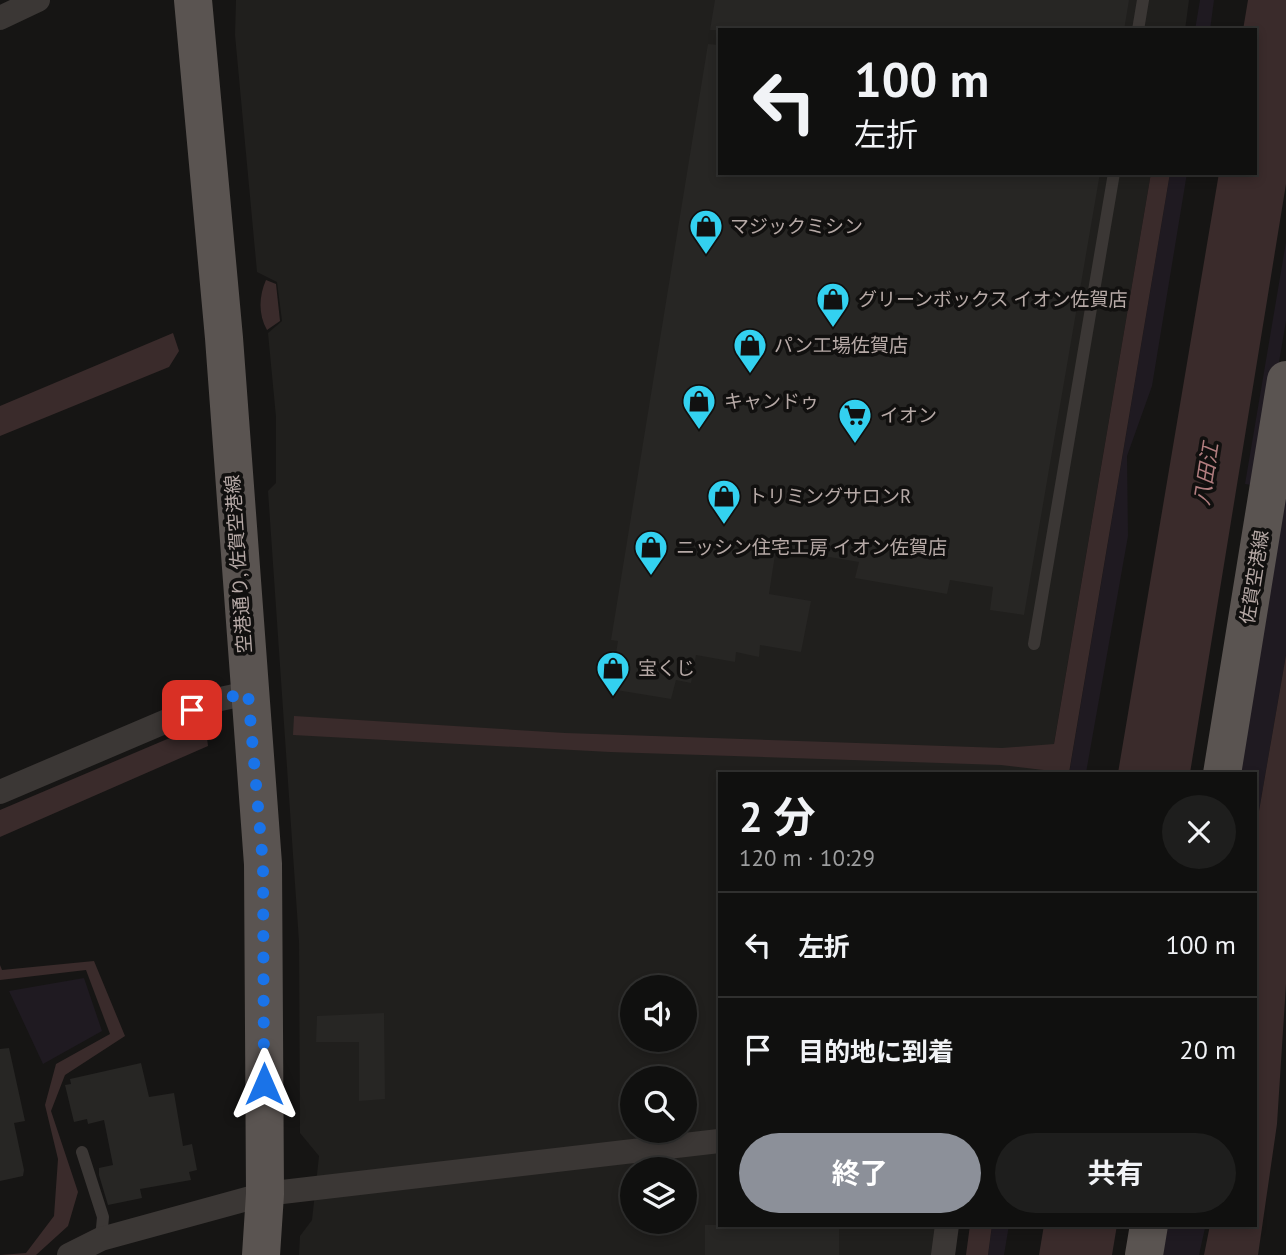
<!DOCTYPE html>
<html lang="ja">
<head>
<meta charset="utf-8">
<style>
	body { margin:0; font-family:"PT Sans","Noto Sans JP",sans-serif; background:#1e1e1d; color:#f1f3f6; height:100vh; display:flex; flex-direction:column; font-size:26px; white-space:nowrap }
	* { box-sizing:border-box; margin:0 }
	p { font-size:23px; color:#9c9d9e }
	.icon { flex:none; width:38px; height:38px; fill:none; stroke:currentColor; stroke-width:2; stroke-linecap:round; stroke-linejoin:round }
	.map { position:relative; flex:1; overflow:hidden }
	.side { position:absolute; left:718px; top:772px; width:539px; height:455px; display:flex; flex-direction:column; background:#10100f; border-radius:0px; box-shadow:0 4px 10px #0003,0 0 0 2px #30302f }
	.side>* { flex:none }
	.top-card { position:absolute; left:718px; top:28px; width:539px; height:147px; border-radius:0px; box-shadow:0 4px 10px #0003,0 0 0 2px #30302f; background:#10100f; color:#f1f3f6; overflow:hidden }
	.fabs { position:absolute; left:620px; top:975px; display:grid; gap:14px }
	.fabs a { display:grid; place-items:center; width:77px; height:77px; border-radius:50%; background:#10100f; box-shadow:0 4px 10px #0003,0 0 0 2px #30302f; font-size:35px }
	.pin { position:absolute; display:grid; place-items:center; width:60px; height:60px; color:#fff; margin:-30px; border-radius:14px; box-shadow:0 4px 10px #0006 }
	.me { position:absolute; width:77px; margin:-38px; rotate:0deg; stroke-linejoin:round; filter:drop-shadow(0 0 5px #0008) }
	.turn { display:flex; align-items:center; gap:24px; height:147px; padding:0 21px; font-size:32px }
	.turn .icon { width:91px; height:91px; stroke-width:2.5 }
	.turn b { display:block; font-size:49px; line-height:60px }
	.round { display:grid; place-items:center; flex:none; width:74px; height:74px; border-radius:37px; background:#1e1e1d }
	.overview { display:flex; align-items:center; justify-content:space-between; height:119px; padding:0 21px }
	h1 { font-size:42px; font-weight:700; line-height:52px }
	.primary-button { display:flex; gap:14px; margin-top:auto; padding:14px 21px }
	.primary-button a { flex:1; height:80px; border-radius:42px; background:#8c9099; color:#fff; font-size:28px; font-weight:700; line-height:80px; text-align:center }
	.primary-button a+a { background:#1e1e1d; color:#f1f3f6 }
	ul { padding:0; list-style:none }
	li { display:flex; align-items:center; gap:21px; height:105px; padding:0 21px; border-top:2px solid #30302f }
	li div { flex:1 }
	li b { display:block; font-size:26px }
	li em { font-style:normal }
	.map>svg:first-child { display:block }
</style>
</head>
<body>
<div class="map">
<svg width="1286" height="1255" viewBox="0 0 1286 1255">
	<rect width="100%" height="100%" fill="#161514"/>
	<path fill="#201f1d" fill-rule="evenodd" d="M 236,0 L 1189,0 L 1185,30 L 719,30 L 719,173 L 1151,173 L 1049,773 L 719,774 L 719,1225 L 938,1225 L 934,1255 L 299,1255 L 300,1236 L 312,1220 L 319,1156 L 300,1133 L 299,942 L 268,491 L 276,483 L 276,417 L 268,333 L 282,321 L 277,282 L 257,272 L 235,35 ZM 632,987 L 684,987 L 684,1040 L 632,1040 ZM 632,1078 L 684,1078 L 684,1130 L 632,1130 ZM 632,1169 L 684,1169 L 684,1222 L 632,1222 Z"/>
	<path fill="#1f1a21" d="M 1200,0 L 1214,0 L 1210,30 L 1195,30 Z
		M 1170,173 L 1187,173 L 1152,386 L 1127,456 L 1128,536 L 1086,773 L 1069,774 Z
		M 1286,242 L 1286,321 L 1258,486 L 1245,484 Z
		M 1286,471 L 1286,655 L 1255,834 L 1255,774 L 1236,774 Z
		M 84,978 L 102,1031 L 43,1064 L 9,991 Z
		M 992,1225 L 1009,1225 L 1004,1255 L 988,1255 Z
		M 1168,1225 L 1202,1225 L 1205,1228 L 1199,1255 L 1163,1255 Z"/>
	<path fill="#3a2b2b" d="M 1248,0 L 1286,0 L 1286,184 L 1190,773 L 1118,773 L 1219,173 L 1255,173 L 1255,30 L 1243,30 Z
		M 1151,173 L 1170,173 L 1069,773 L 1001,765 L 610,752 L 293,735 L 294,716 L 565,733 L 1002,748 L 1054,744 Z
		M 266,280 L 276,284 L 280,321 L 267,330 C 258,314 259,296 266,280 Z
		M 173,333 L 179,351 L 169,367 L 0,436 L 0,406 Z
		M 1286,655 L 1286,984 L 1277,1124 L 1258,1255 L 1204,1255 L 1210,1225 L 1255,1225 L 1255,834 Z
		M 205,723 L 208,746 L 0,837 L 0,810 Z
		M 94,961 L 125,1036 L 65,1075 L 51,1111 L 78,1192 L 68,1226 L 36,1255 L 0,1255 L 26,1253 L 54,1216 L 58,1159 L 45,1105 L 56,1064 L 110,1034 L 86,970 L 0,980 L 0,965 L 2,970 Z
		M 970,1225 L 992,1225 L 988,1255 L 966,1255 Z
		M 1044,1225 L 1117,1225 L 1112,1255 L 1039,1255 Z"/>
	<path fill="#272624" d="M 715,0 L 1129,0 L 1124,30 L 710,30 Z
		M 708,44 L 719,45 L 719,173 L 1100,173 L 1024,615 L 990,610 L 993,587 L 950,580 L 947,594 L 855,578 L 859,562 L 776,548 L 769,594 L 811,601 L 801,652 L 760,645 L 759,657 L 736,652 L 735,662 L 696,655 L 691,683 L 676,680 L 671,699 L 610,689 L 618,641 L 611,640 Z
		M 384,1013 L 385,1099 L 359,1101 L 359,1042 L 316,1042 L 317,1016 Z
		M 9,1048 L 25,1121 L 14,1123 L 24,1170 L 23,1176 L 0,1181 L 0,1049 Z
		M 141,1063 L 149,1097 L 174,1093 L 183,1146 L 192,1144 L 197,1170 L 189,1172 L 191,1180 L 140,1189 L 142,1198 L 108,1205 L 99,1175 L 99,1168 L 113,1165 L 104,1120 L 88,1124 L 87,1119 L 74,1122 L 65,1085 L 71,1084 L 70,1079 Z
		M 705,1225 L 839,1225 L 839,1255 L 705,1255 Z"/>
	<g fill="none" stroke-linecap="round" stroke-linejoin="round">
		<path stroke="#3b3735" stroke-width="12" d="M 1138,30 L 1143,0
			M 1034,644 L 1114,173
			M 82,1152 L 103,1217 L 101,1239"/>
		<path stroke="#3b3735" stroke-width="24" d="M 0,18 L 38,0
			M 0,792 L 216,700 L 248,693
			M 69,1255 L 101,1239 L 265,1194 L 719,1141
			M 943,1255 L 947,1225"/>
		<path stroke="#5a5451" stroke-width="38" d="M 193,0 L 224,338 L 263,864 L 265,1194 L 261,1255
			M 1222,774 L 1286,380
			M 1144,1255 L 1149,1225"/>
	</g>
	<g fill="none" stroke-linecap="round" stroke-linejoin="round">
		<path stroke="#1a73e8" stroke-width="12" stroke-dasharray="0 21.6" d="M 192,710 L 216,700 L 248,693 L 263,864 L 264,1084"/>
	</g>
	<defs>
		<symbol id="shop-pin" viewBox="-11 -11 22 30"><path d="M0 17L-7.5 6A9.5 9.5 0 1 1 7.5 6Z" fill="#33d1f0" stroke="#11100f"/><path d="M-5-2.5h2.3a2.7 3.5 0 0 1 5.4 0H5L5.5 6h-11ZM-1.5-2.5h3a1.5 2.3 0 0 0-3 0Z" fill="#111"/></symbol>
		<symbol id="supermarket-pin" viewBox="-11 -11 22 30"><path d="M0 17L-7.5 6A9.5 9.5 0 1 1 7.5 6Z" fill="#33d1f0" stroke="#11100f"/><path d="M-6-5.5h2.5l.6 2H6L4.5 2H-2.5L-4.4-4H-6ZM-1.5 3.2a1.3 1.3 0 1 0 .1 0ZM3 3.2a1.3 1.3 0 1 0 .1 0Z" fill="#111"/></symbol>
	</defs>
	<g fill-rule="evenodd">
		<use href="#shop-pin" x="687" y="207" width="38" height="52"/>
		<use href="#shop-pin" x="814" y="280" width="38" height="52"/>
		<use href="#shop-pin" x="731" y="326" width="38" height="52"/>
		<use href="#shop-pin" x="680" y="382" width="38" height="52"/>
		<use href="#supermarket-pin" x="836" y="396" width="38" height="52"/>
		<use href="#shop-pin" x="705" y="477" width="38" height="52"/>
		<use href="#shop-pin" x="632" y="528" width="38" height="52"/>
		<use href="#shop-pin" x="594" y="649" width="38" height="52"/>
	</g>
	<g text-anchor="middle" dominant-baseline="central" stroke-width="7" stroke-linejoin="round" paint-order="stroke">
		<g font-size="19" fill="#b6a9a6" stroke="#11100f" text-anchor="start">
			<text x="730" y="226">マジックミシン</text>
			<text x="858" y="299">グリーンボックス イオン佐賀店</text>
			<text x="774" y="345">パン工場佐賀店</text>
			<text x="724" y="401">キャンドゥ</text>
			<text x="880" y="415">イオン</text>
			<text x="748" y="496">トリミングサロンR</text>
			<text x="676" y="547">ニッシン住宅工房 イオン佐賀店</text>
			<text x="638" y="668">宝くじ</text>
		</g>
		<g font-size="19" fill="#b6a9a6" stroke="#11100f">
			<text transform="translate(238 564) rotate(-94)">空港通り, 佐賀空港線</text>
			<text transform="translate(1254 577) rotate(-81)">佐賀空港線</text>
		</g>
		<g font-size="21" font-style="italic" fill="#b17d7f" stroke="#11100f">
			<text transform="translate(1206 474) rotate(-81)">八田江</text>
		</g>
	</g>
</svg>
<div class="fabs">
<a><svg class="icon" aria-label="sound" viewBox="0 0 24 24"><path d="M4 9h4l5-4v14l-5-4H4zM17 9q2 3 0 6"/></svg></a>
<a><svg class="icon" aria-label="search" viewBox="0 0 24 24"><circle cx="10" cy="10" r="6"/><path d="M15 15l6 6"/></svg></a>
<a><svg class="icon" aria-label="layers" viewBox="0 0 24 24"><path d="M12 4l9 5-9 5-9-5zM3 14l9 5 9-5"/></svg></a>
</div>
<div class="pin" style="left:192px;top:710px;background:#d93025"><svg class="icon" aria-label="arrive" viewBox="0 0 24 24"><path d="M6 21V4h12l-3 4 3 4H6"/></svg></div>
<svg class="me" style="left:264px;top:1084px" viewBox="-20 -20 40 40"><path d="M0-17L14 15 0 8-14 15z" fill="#1a73e8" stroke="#fff" stroke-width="4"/></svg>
<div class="top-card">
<div class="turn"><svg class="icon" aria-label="left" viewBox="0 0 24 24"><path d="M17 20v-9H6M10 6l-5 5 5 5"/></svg><div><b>100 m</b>左折</div></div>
</div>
<section class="side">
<div class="overview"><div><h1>2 分</h1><p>120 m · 10:29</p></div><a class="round"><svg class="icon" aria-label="close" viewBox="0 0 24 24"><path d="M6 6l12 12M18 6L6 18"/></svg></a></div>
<ul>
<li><svg class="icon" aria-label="left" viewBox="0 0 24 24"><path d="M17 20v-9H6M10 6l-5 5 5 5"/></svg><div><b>左折</b></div><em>100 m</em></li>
<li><svg class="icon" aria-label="arrive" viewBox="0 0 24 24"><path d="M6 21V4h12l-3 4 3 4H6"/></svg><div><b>目的地に到着</b></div><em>20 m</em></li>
</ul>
<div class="primary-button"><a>終了</a><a>共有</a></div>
</section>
</div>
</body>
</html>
